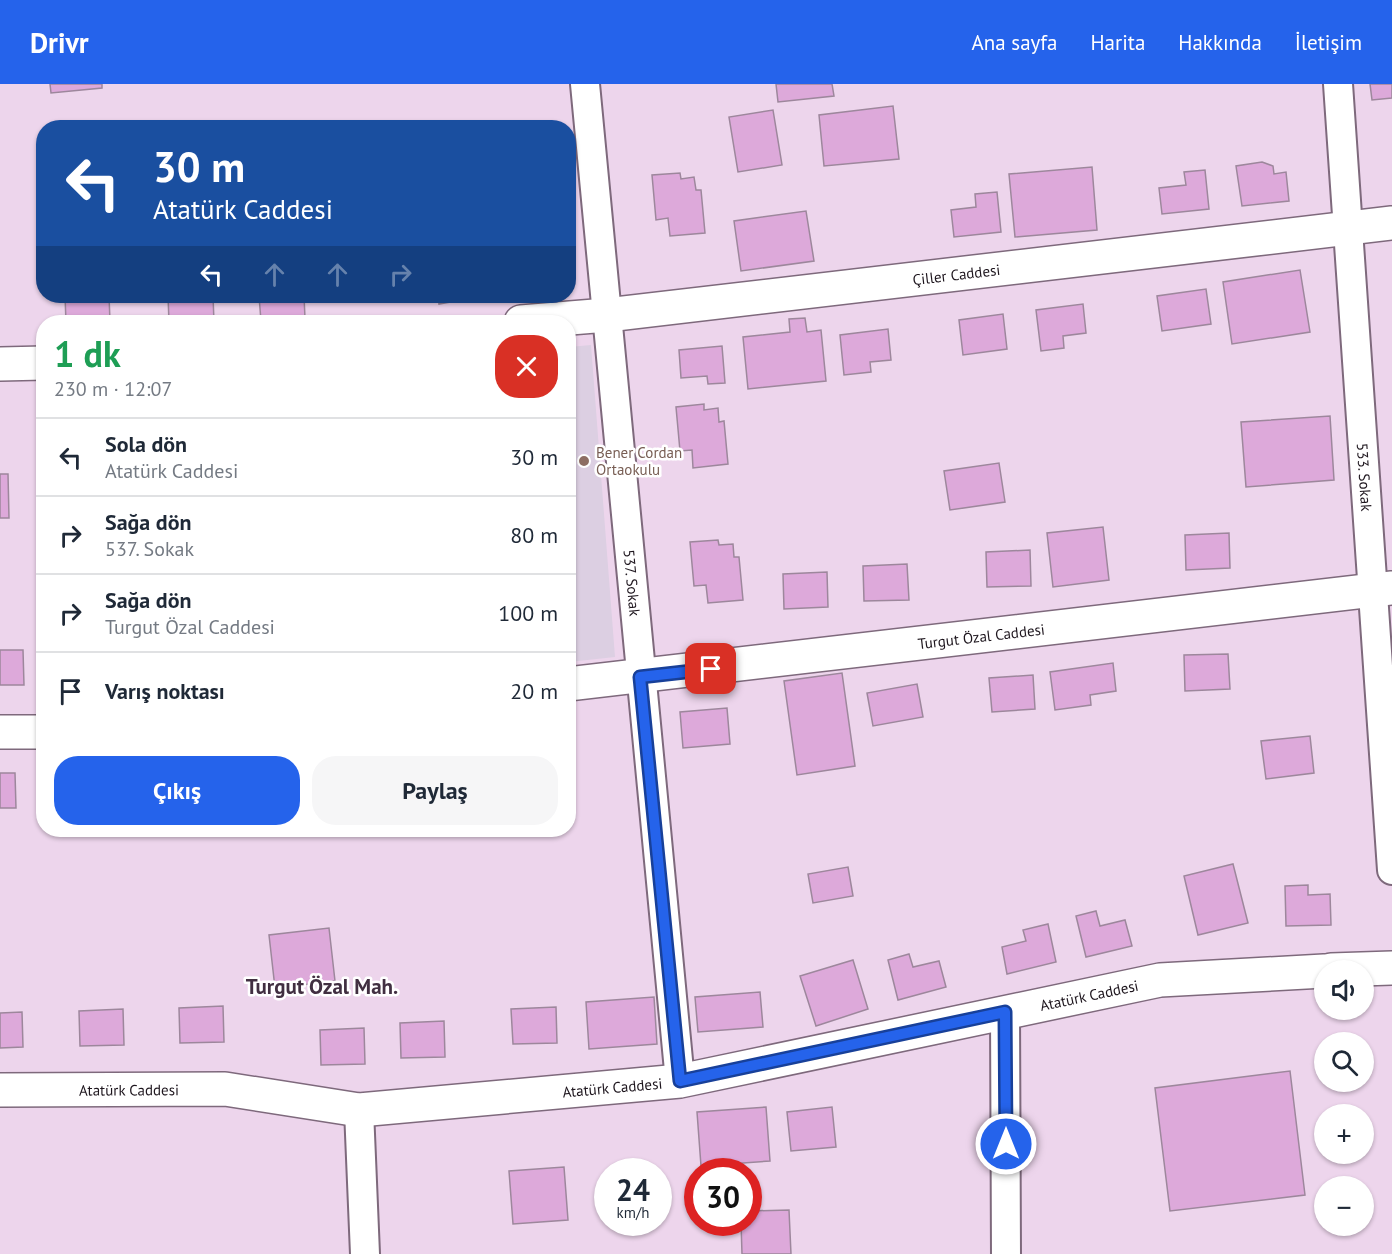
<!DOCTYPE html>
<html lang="tr">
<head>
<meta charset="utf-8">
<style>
	body { margin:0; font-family:"PT Sans",sans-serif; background:#f6f6f7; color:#1f2937; height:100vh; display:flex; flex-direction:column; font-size:22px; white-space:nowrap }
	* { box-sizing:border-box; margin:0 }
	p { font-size:20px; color:#747a83 }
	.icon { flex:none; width:33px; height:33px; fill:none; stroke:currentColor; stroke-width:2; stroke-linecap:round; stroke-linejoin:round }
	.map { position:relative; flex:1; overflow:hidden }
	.panel { position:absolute; left:36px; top:231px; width:540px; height:522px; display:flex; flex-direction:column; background:#fff; border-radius:24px; box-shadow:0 2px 4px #0004 }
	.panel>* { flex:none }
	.banner { position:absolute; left:36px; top:36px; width:540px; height:183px; border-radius:24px; box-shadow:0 2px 4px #0004; background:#1a4fa0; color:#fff; overflow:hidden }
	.fabs { position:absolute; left:1314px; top:876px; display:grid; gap:12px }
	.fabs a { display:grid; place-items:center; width:60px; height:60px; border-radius:50%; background:#fff; box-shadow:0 2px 4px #0004; font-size:30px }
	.speed { position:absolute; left:594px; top:1074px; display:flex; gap:12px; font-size:30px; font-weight:700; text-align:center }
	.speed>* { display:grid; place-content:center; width:78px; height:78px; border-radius:50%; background:#fff; box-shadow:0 2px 4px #0004; line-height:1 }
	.speed small { font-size:15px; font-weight:400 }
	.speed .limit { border:9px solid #d22; background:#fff; color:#111 }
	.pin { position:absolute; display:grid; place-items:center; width:51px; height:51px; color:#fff; margin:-26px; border-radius:12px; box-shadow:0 3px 9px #0006 }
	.me { position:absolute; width:66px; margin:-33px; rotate:0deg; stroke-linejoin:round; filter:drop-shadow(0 0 4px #0008) }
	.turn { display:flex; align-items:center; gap:21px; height:126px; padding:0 18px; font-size:27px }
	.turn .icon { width:78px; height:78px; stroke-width:2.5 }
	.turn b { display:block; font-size:42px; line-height:51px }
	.lanes { display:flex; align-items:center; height:57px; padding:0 18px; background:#0003; justify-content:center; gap:30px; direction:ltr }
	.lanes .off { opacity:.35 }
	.round { display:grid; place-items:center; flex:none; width:63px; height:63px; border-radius:24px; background:#f6f6f7 }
	.head { display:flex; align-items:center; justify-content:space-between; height:102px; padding:0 18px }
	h1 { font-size:36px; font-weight:600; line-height:45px; color:#1e9e55 }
	.action { display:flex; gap:12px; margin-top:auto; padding:12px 18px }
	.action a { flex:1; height:69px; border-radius:24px; background:#2563eb; color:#fff; font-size:24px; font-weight:600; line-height:69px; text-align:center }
	.action a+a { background:#f6f6f7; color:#1f2937 }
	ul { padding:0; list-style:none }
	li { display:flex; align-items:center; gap:18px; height:78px; padding:0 18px; border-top:2px solid #e0e1e3 }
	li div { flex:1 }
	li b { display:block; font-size:22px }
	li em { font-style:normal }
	header { display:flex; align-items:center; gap:36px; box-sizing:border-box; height:84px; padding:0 30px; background:#2563eb; color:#fff }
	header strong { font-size:28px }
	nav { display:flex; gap:33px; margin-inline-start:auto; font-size:21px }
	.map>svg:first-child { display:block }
</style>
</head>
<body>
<header>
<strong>Drivr</strong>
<nav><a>Ana sayfa</a><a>Harita</a><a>Hakkında</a><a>İletişim</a></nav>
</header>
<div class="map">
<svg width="1392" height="1170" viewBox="0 0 1392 1170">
	<rect width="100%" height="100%" fill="#edd5ec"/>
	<path fill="#dccfe2" d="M 591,261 L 615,573 L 569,578 L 569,263 Z"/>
	<path fill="#dda9da" stroke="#9d879c" stroke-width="1.5" d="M 50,0 L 102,0 L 102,4 L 51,9 Z
		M 776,0 L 832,0 L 834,12 L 778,18 Z
		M 1370,0 L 1392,0 L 1392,14 L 1372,16 Z
		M 893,22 L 899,75 L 824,82 L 819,31 Z
		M 773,26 L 782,81 L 738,88 L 729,33 Z
		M 1262,78 L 1273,82 L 1274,90 L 1286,88 L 1289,117 L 1242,122 L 1236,82 Z
		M 1092,83 L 1097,146 L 1015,153 L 1009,90 Z
		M 1205,86 L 1209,125 L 1162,130 L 1159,104 L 1186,101 L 1184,88 Z
		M 680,89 L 681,95 L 694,93 L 696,106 L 701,106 L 705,149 L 670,152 L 668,134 L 656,136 L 652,91 Z
		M 997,108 L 1001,148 L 954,153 L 951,126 L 976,123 L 975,110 Z
		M 806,127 L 814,177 L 741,187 L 734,137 Z
		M 1300,186 L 1310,248 L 1232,260 L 1223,198 Z
		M 1206,205 L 1211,240 L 1162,247 L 1157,212 Z
		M 65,212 L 109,212 L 110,237 L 66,238 Z
		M 168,212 L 213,212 L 214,238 L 169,238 Z
		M 259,212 L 304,212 L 305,234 L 261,237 Z
		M 438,212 L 483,212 L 439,220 Z
		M 1083,220 L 1086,249 L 1063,252 L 1064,264 L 1041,267 L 1036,226 Z
		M 1003,230 L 1007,265 L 963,271 L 959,236 Z
		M 805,234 L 807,248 L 821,246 L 826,297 L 748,305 L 743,253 L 790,248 L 789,235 Z
		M 888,245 L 891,276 L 870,278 L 871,288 L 844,291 L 840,251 Z
		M 722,262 L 725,299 L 708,300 L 707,292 L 681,294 L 679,266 Z
		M 704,320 L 704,326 L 718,324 L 719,338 L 724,337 L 728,380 L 693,384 L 692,366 L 680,367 L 676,323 Z
		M 1330,332 L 1334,396 L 1246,403 L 1241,338 Z
		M 999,379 L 1005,418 L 950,426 L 944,387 Z
		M 0,390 L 8,390 L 9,434 L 0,434 Z
		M 1103,443 L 1109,496 L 1053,503 L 1047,449 Z
		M 1229,449 L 1230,484 L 1186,486 L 1185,451 Z
		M 718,456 L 719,461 L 733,460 L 734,473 L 739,473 L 743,516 L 708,519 L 706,501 L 694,502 L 690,458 Z
		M 1030,466 L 1031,502 L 987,503 L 986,468 Z
		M 907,480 L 909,516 L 864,517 L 863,482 Z
		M 827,488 L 828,523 L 784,525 L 783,490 Z
		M 0,566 L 23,566 L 24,601 L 0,601 Z
		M 1228,570 L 1230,605 L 1185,607 L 1184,571 Z
		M 1113,579 L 1116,607 L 1090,611 L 1091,621 L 1055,626 L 1050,588 Z
		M 842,589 L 855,682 L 797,691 L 784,597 Z
		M 1033,591 L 1035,625 L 992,628 L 989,594 Z
		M 917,600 L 923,633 L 873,642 L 867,609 Z
		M 727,624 L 730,660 L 683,664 L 680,628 Z
		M 1310,652 L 1314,689 L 1266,695 L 1261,657 Z
		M 0,689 L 15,689 L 16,724 L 0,724 Z
		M 1233,780 L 1248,839 L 1198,851 L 1184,792 Z
		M 848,783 L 853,812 L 813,819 L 808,790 Z
		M 1308,801 L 1308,811 L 1330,810 L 1331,841 L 1286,842 L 1285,802 Z
		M 1096,827 L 1100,842 L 1125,836 L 1132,862 L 1086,873 L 1076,832 Z
		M 1048,840 L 1056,878 L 1007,890 L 1002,863 L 1026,857 L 1023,846 Z
		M 329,844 L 335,897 L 275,904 L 269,851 Z
		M 909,870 L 913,883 L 939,877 L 946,903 L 898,916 L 888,876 Z
		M 853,876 L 868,925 L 816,942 L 800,892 Z
		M 760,908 L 763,943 L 698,948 L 695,913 Z
		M 654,913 L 657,960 L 589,965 L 586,918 Z
		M 223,922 L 224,958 L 180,959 L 179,924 Z
		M 556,923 L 557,959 L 513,960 L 511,925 Z
		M 123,925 L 124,961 L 80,962 L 79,927 Z
		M 22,928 L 23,963 L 0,964 L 0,929 Z
		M 444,937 L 445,973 L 401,974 L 400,939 Z
		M 364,944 L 365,980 L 321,981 L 320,946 Z
		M 1290,987 L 1305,1111 L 1170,1127 L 1155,1004 Z
		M 766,1023 L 770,1077 L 701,1082 L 697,1028 Z
		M 832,1023 L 836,1063 L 791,1067 L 787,1028 Z
		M 564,1083 L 568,1136 L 513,1140 L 509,1087 Z
		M 789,1126 L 791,1170 L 742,1170 L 741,1138 L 748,1138 L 748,1127 Z"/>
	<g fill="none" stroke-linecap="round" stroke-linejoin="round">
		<defs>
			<g id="street">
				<path id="s1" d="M 585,0 L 680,997"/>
				<path id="s2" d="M 1338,0 L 1392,786"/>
				<path d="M 1005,928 L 1006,1170"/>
				<path d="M 359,1026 L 365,1170"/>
			</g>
			<g id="secondary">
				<path id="s3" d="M 521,238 L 607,231 L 1392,139"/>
				<path d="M 0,280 L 44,279"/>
				<path id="s4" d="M 568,600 L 1392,504"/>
				<path d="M 0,648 L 44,648"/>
				<path d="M 1331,886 L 1392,884"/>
				<path id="s5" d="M 0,1006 L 225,1005 L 359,1026 L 680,997 L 1160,896 L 1324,887"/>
			</g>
		</defs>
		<use href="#street" stroke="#7e697c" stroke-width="32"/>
		<use href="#secondary" stroke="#7e697c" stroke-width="36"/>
		<use href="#street" stroke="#fff" stroke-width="28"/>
		<use href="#secondary" stroke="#fff" stroke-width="33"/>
	</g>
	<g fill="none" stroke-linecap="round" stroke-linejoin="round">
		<defs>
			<path id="route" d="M 711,585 L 640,593 L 680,997 L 1005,928 L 1006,1060"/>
		</defs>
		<use href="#route" stroke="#184099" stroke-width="15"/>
		<use href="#route" stroke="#2563eb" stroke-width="10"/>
	</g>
	<circle fill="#8d6e63" stroke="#fff" stroke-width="2" cx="584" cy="377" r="6"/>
	<g text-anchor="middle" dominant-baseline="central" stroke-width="5" stroke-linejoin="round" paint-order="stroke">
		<g font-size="15" fill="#1d151d" stroke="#fff">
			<text stroke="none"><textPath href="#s3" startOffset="438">Çiller Caddesi</textPath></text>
			<text stroke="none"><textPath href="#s2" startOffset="394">533. Sokak</textPath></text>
			<text stroke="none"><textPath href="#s1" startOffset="501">537. Sokak</textPath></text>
			<text stroke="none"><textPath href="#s4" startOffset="416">Turgut Özal Caddesi</textPath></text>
			<text stroke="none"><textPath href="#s5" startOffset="1101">Atatürk Caddesi</textPath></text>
			<text stroke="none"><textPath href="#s5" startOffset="615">Atatürk Caddesi</textPath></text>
			<text stroke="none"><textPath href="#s5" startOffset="129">Atatürk Caddesi</textPath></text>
		</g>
		<g font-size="15" fill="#785e54" stroke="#fff" text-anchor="start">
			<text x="596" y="368">Bener Cordan<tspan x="596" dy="17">Ortaokulu</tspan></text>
		</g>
		<g font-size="21" font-weight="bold" fill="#412f41" stroke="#fff">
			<text x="322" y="902">Turgut Özal Mah.</text>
		</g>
	</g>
</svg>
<div class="fabs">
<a><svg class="icon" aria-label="sound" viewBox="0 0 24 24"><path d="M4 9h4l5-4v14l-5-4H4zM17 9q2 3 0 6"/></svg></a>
<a><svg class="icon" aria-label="search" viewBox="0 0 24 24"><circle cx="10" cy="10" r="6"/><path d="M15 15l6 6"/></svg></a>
<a>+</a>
<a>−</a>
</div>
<div class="speed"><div>24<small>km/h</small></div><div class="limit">30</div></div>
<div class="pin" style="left:711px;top:585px;background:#d93025"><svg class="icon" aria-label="arrive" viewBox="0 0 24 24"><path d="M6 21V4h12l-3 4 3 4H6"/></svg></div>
<svg class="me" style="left:1006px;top:1060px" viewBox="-20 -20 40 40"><circle r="17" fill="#2563eb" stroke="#fff" stroke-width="3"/><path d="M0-11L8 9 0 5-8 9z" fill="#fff"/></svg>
<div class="banner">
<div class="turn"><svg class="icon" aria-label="left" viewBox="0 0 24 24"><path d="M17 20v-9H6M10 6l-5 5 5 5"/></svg><div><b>30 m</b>Atatürk Caddesi</div></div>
<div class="lanes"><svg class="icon" aria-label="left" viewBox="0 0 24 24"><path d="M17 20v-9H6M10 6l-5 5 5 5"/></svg><svg class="icon off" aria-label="ahead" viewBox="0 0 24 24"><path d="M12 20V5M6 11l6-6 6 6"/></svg><svg class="icon off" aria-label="ahead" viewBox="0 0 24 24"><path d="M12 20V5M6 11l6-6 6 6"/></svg><svg class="icon off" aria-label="right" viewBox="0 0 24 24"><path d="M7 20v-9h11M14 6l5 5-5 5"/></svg></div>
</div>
<section class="panel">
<div class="head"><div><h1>1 dk</h1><p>230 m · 12:07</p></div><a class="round" style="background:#d93025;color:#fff"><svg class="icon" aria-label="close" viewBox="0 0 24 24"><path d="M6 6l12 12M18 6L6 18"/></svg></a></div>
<ul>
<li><svg class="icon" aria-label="left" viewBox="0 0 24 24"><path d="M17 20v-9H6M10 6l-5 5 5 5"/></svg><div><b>Sola dön</b><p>Atatürk Caddesi</p></div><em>30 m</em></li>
<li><svg class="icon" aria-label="right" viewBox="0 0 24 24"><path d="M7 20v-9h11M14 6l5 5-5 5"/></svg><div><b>Sağa dön</b><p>537. Sokak</p></div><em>80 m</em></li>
<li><svg class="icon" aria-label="right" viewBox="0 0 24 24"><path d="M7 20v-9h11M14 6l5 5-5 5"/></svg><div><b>Sağa dön</b><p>Turgut Özal Caddesi</p></div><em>100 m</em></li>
<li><svg class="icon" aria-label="arrive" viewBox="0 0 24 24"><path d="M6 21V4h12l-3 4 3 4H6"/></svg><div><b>Varış noktası</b></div><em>20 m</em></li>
</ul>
<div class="action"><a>Çıkış</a><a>Paylaş</a></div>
</section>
</div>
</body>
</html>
